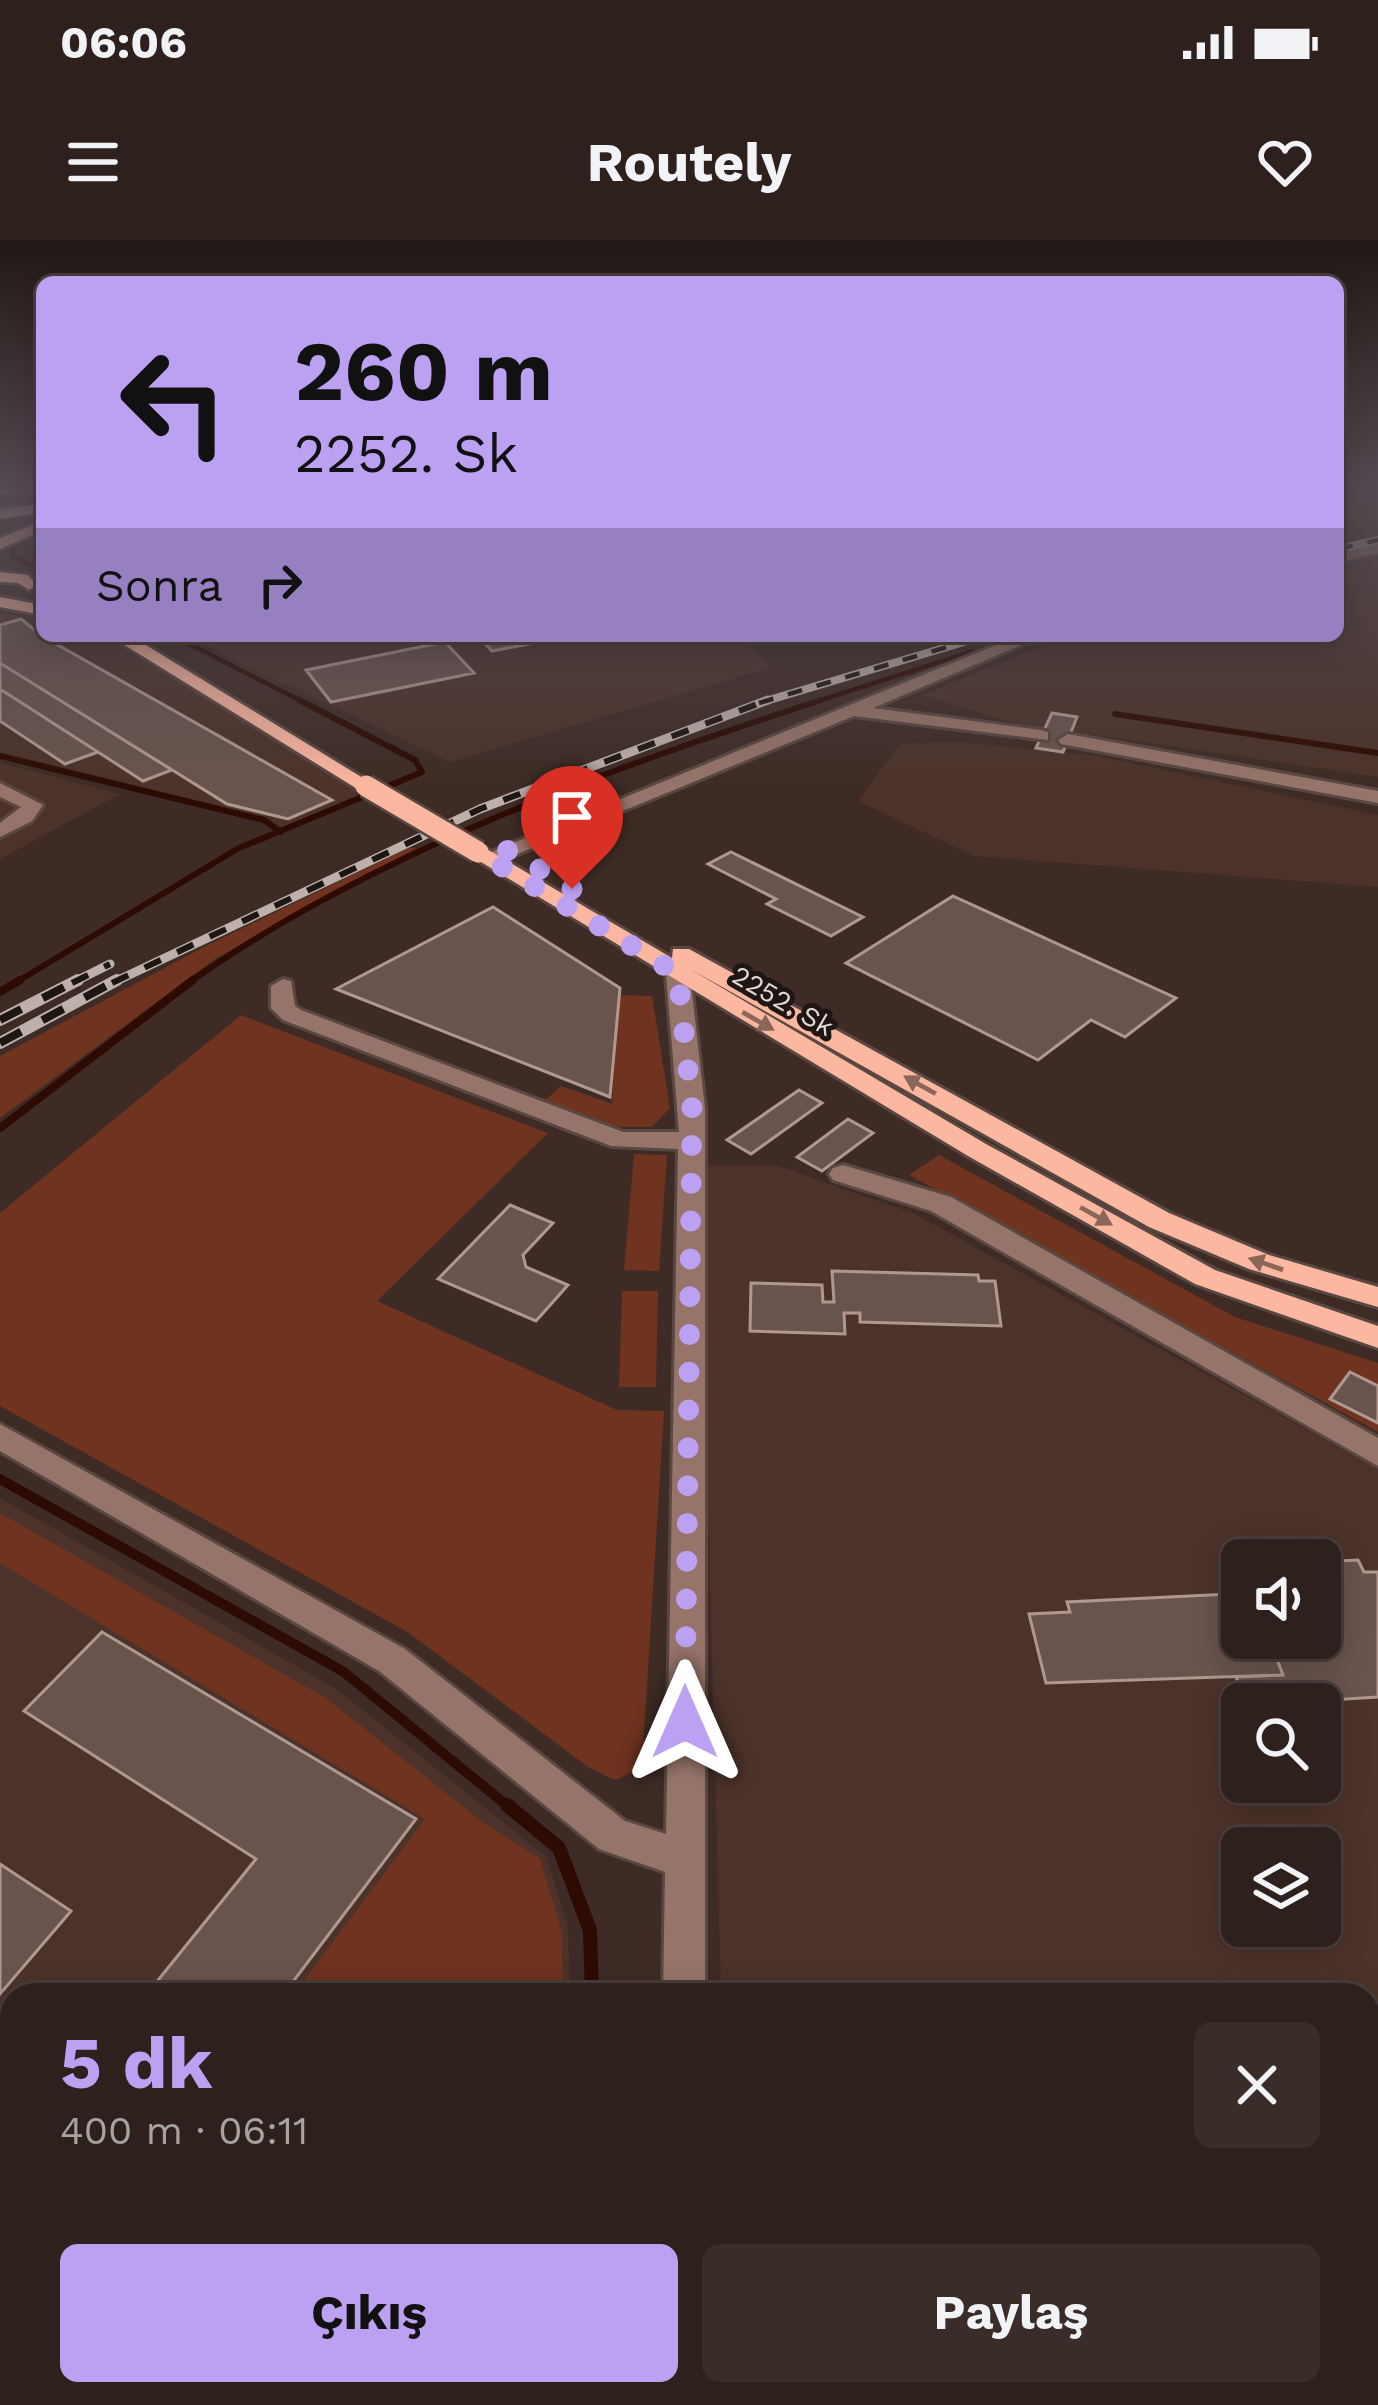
<!DOCTYPE html>
<html lang="tr">
<head>
<meta charset="utf-8">
<style>
	body { margin:0; font-family:"Work Sans",sans-serif; background:#3a2d29; color:#f1f3f6; height:100vh; display:flex; flex-direction:column; font-size:45px; white-space:nowrap }
	* { box-sizing:border-box; margin:0 }
	p { font-size:39px; color:#a7a3a3 }
	.icon { flex:none; width:66px; height:66px; fill:none; stroke:currentColor; stroke-width:2; stroke-linecap:round; stroke-linejoin:round }
	.map { position:relative; flex:1; overflow:hidden }
	.sheet { position:absolute; left:0px; top:1743px; width:1380px; height:423px; display:flex; flex-direction:column; background:#2e201c; border-radius:36px 36px 0 0; box-shadow:0 6px 30px #0003,0 0 0 3px #493e3b }
	.sheet>* { flex:none }
	.banner { position:absolute; left:36px; top:36px; width:1308px; height:366px; border-radius:18px; box-shadow:0 6px 30px #0003,0 0 0 3px #493e3b; background:#bca0f2; color:#111; overflow:hidden }
	.fabs { position:absolute; left:1221px; top:1299px; display:grid; gap:24px }
	.fabs a { display:grid; place-items:center; width:120px; height:120px; border-radius:18px; background:#2e201c; box-shadow:0 6px 30px #0003,0 0 0 3px #493e3b; font-size:60px }
	.pin { position:absolute; display:grid; place-items:center; width:102px; height:102px; color:#fff; margin:-123px -51px; border-radius:50% 50% 50% 0; rotate:-45deg; box-shadow:0 0 12px #0007 }
	.pin .icon { rotate:45deg }
	.me { position:absolute; width:132px; margin:-66px; rotate:0deg; stroke-linejoin:round; filter:drop-shadow(0 0 9px #0008) }
	.turn { display:flex; align-items:center; gap:42px; height:252px; padding:0 60px; font-size:54px }
	.turn .icon { width:156px; height:156px; stroke-width:2.5 }
	.turn b { display:block; font-size:84px; line-height:102px }
	.then { display:flex; align-items:center; height:114px; padding:0 60px; background:#0003; gap:24px; font-size:45px }
	.round { display:grid; place-items:center; flex:none; width:126px; height:126px; border-radius:18px; background:#3a2d29 }
	.head { display:flex; align-items:center; justify-content:space-between; height:204px; padding:0 60px }
	h1 { font-size:72px; font-weight:700; line-height:90px; color:#bca0f2 }
	.action { display:flex; gap:24px; margin-top:auto; padding:24px 60px }
	.action a { flex:1; height:138px; border-radius:18px; background:#bca0f2; color:#111; font-size:48px; font-weight:700; line-height:138px; text-align:center }
	.action a+a { background:#3a2d29; color:#f1f3f6 }
	.status { display:flex; justify-content:space-between; align-items:center; height:84px; padding:0 60px; background:#2e201c; direction:ltr }
	.status svg { height:33px; fill:currentColor }
	header { display:flex; justify-content:space-between; align-items:center; height:156px; padding:0 60px; background:#2e201c; font-size:54px; font-weight:700 }
	.map>svg:first-child { display:block }
</style>
</head>
<body>
<div class="status"><b>06:06</b><svg viewBox="0 0 49 12"><path d="M0 12V9h3v3zM5 12V6h3v6zM10 12V3h3v9zM15 12V0h3v12zM26 1h20v11H26zM47 4h2v5h-2z"/></svg></div>
<header><svg class="icon" aria-label="menu" viewBox="0 0 24 24"><path d="M4 6h16M4 12h16M4 18h16"/></svg>Routely<svg class="icon" aria-label="heart" viewBox="0 0 24 24"><path d="M12 20l-8-8c-3-5 5-10 8-4 3-6 11-1 8 4z"/></svg></header>
<div class="map">
<svg width="1378" height="2165" viewBox="0 0 1378 2165">
	<rect width="100%" height="100%" fill="#3e2b25"/>
	<path fill="#4c322a" fill-rule="evenodd" d="M 1338,245 L 1378,245 L 1378,284 L 1338,293 Z
		M 1378,313 L 1378,537 L 1009,482 L 923,455 L 1067,396 L 1338,396 L 1338,323 Z
		M 0,372 L 42,381 L 42,396 L 102,396 L 373,551 L 283,588 L 268,578 L 0,512 Z
		M 186,396 L 793,396 L 747,405 L 772,427 L 450,522 Z
		M 959,502 L 1097,516 L 1378,575 L 1378,647 L 974,616 L 858,561 L 900,504 Z
		M 0,523 L 120,554 L 0,619 Z
		M 699,925 L 776,925 L 915,974 L 1378,1229 L 1378,2165 L 749,2165 L 748,2154 L 1368,2154 L 1368,1755 L 721,1755 ZM 1242,1320 L 1320,1320 L 1320,1398 L 1242,1398 ZM 1242,1464 L 1320,1464 L 1320,1542 L 1242,1542 ZM 1242,1608 L 1320,1608 L 1320,1686 L 1242,1686 Z
		M 0,1258 L 335,1448 L 547,1617 L 568,1688 L 570,1755 L 12,1755 L 12,2154 L 578,2154 L 579,2165 L 0,2165 Z"/>
	<path fill="#6f3320" d="M 410,607 L 415,609 L 215,719 L 0,878 L 0,816 L 204,707 Z
		M 619,755 L 652,756 L 670,868 L 652,887 L 614,887 L 544,861 L 561,846 L 612,864 Z
		M 241,775 L 548,893 L 377,1061 L 617,1170 L 664,1171 L 642,1528 L 615,1540 L 588,1527 L 409,1393 L 0,1166 L 0,973 Z
		M 634,914 L 667,915 L 659,1031 L 624,1030 Z
		M 939,915 L 1235,1077 L 1378,1123 L 1378,1192 L 909,935 Z
		M 622,1051 L 658,1051 L 656,1147 L 619,1147 Z
		M 0,1273 L 326,1458 L 480,1580 L 540,1619 L 562,1692 L 563,1755 L 293,1755 L 425,1579 L 0,1323 Z
		M 425,2154 L 571,2154 L 571,2165 L 424,2165 Z"/>
	<path fill="#9b543d" d="M 93,2154 L 425,2154 L 424,2165 L 84,2165 Z"/>
	<g fill="none" stroke-linecap="round" stroke-linejoin="round">
		<path stroke="#2d0a02" stroke-width="4.5" d="M 0,248 L 24,245
			M 27,296 L 13,306 L 12,316 L 42,330
			M 174,396 L 305,463
			M 812,463 L 974,411"/>
		<path stroke="#2d0a02" stroke-width="6" d="M 1115,474 L 1378,513
			M 0,516 L 264,580 L 280,592
			M 15,743 L 237,609 L 422,532 L 415,520 L 299,460
			M 188,743 C 377,610 604,531 821,460"/>
		<path stroke="#2d0a02" stroke-width="8" d="M 0,752 L 20,740
			M 0,888 L 193,740"/>
		<path stroke="#2d0a02" stroke-width="10" d="M 0,1239 L 344,1432 L 510,1568"/>
		<path stroke="#2d0a02" stroke-width="14" d="M 507,1565 L 559,1608 L 590,1690 L 592,1755
			M 604,2154 L 604,2165"/>
	</g>
	<path fill="#69544d" stroke="#b09891" stroke-width="3" d="M 21,379 L 42,396 L 332,560 L 288,579 L 227,564 L 0,423 L 0,385 Z
		M 478,396 L 572,396 L 492,411 Z
		M 445,402 L 474,433 L 331,462 L 306,430 Z
		M 0,423 L 172,530 L 143,541 L 0,449 Z
		M 0,449 L 98,512 L 65,524 L 0,481 Z
		M 1052,473 L 1077,477 L 1063,512 L 1036,508 Z
		M 731,612 L 863,677 L 831,696 L 767,664 L 776,659 L 708,624 Z
		M 953,656 L 1176,758 L 1125,797 L 1091,780 L 1038,820 L 846,723 Z
		M 493,667 L 620,748 L 610,857 L 336,749 Z
		M 799,850 L 822,863 L 751,914 L 727,900 Z
		M 848,879 L 873,893 L 822,931 L 797,917 Z
		M 510,965 L 553,983 L 523,1015 L 526,1027 L 568,1045 L 536,1081 L 438,1039 Z
		M 832,1031 L 978,1035 L 979,1041 L 995,1041 L 1001,1086 L 860,1082 L 860,1073 L 844,1073 L 845,1094 L 750,1091 L 751,1043 L 822,1045 L 823,1062 L 834,1062 Z
		M 1350,1132 L 1378,1146 L 1378,1183 L 1330,1159 Z
		M 1358,1320 L 1364,1332 L 1378,1332 L 1378,1457 L 1284,1463 L 1280,1454 L 1259,1455 L 1263,1464 L 1245,1464 L 1236,1437 L 1283,1435 L 1269,1398 L 1320,1398 L 1320,1322 Z
		M 1230,1354 L 1234,1366 L 1242,1366 L 1242,1398 L 1269,1398 L 1283,1435 L 1046,1443 L 1029,1374 L 1070,1372 L 1067,1362 Z
		M 102,1392 L 416,1579 L 283,1755 L 146,1755 L 256,1619 L 24,1471 Z
		M 0,1624 L 71,1671 L 0,1754 Z"/>
	<g fill="none" stroke-linecap="round" stroke-linejoin="round">
		<defs>
			<path id="minor" d="M 1378,303 L 1378,313 L 1338,322 L 1338,312 Z
				M 1018,396 L 1042,396 L 873,468 L 1041,490 L 1048,492 L 1048,500 L 854,476 L 496,623 L 477,618 Z
				M 1068,494 L 1378,551 L 1378,563 L 1061,504 L 1058,500 Z
				M 0,543 L 43,565 L 32,581 L 0,597 L 0,583 L 21,567 L 0,557 Z
				M 678,727 L 690,734 L 705,868 L 705,1755 L 663,1755 L 665,1632 L 599,1609 L 379,1431 L 0,1211 L 0,1184 L 405,1409 L 625,1581 L 666,1594 L 678,909 L 611,906 L 283,780 L 271,768 L 271,746 L 283,739 L 291,741 L 295,766 L 301,770 L 623,892 L 679,892 L 666,734 Z
				M 843,925 L 951,957 L 1378,1198 L 1378,1226 L 931,971 L 833,940 L 829,934 L 833,928 Z
				M 683,2154 L 733,2154 L 734,2165 L 684,2165 Z"/>
			<path id="major" d="M 42,245 L 42,250 L 0,255 L 0,247 Z
				M 42,281 L 42,291 L 0,309 L 0,298 Z
				M 0,332 L 28,335 L 37,345 L 29,350 L 18,343 L 0,342 Z
				M 0,357 L 42,365 L 42,375 L 0,367 Z
				M 110,396 L 131,396 L 376,546 L 359,550 Z
				M 471,608 L 485,608 L 672,718 L 673,709 L 689,709 L 1169,973 L 1269,1015 L 1378,1047 L 1378,1067 L 1249,1029 L 1149,987 L 690,729 L 986,904 L 1215,1030 L 1378,1086 L 1378,1108 L 1195,1044 L 968,916 L 471,616 Z"/>
			<path id="highway" d="M 42,263 L 42,273 L 0,279 L 0,269 Z"/>
		</defs>
		<use href="#minor" stroke="#594741" stroke-width="6"/>
		<use href="#major" stroke="#594741" stroke-width="6"/>
		<use href="#highway" stroke="#594741" stroke-width="6"/>
		<use href="#minor" fill="#967469" fill-rule="evenodd"/>
		<use href="#major" fill="#fcb7a1" fill-rule="evenodd"/>
		<use href="#highway" fill="#f5e4df" fill-rule="evenodd"/>
		<defs>
			<path id="rail-far2" d="M 1338,309 L 1378,300
				M 759,463 L 984,396"/>
			<path id="rail-far1" d="M 72,743 L 110,724
				M 112,743 L 480,569 L 768,460"/>
			<path id="rail" d="M 0,780 L 78,740
				M 0,803 L 117,740"/>
		</defs>
		<use href="#rail-far2" stroke="#beb1ac" stroke-width="8"/>
		<use href="#rail-far1" stroke="#beb1ac" stroke-width="9"/>
		<use href="#rail" stroke="#beb1ac" stroke-width="12"/>
		<use href="#rail-far2" stroke="#1e1613" stroke-width="4.5" stroke-dasharray="15" stroke-linecap="butt"/>
		<use href="#rail-far1" stroke="#1e1613" stroke-width="6" stroke-dasharray="18" stroke-linecap="butt"/>
		<use href="#rail" stroke="#1e1613" stroke-width="8" stroke-dasharray="24" stroke-linecap="butt"/>
		<defs>
			<path id="major-bridge" d="M 366,546 L 478,612"/>
		</defs>
		<use href="#major-bridge" stroke="#594741" stroke-width="26" stroke-linecap="butt"/>
		<use href="#major-bridge" stroke="#fcb7a1" stroke-width="21"/>
	</g>
	<defs><path id="oneway-solid" d="M-6-.8H1V-3.2L6.5 0L1 3.2V.8H-6Z" transform="scale(3)"/></defs>
	<g fill="#8d665a">
		<use href="#oneway-solid" transform="translate(758 781) rotate(30)"/>
		<use href="#oneway-solid" transform="translate(920 845) rotate(-151)"/>
		<use href="#oneway-solid" transform="translate(1096 976) rotate(29)"/>
		<use href="#oneway-solid" transform="translate(1266 1024) rotate(-161)"/>
	</g>
	<linearGradient id="sky" x2="0" y2="1"><stop stop-color="#221814"/><stop offset="0.45" stop-color="#524a51"/><stop offset="1" stop-color="#524a51" stop-opacity="0"/></linearGradient>
	<rect width="1378" height="548" fill="url(#sky)"/>
	<g fill="none" stroke-linecap="round" stroke-linejoin="round">
		<path stroke="#bca0f2" stroke-width="21" stroke-dasharray="0 37.8" d="M 572,649 L 509,610 L 488,618 L 678,734 L 692,868 L 685,1482"/>
	</g>
	<g text-anchor="middle" dominant-baseline="central" stroke-width="10" stroke-linejoin="round" paint-order="stroke">
		<g font-size="27" fill="#e5d9d5" stroke="#1e1613">
			<text transform="translate(783 761) rotate(30)">2252. Sk</text>
		</g>
	</g>
</svg>
<div class="fabs">
<a><svg class="icon" aria-label="sound" viewBox="0 0 24 24"><path d="M4 9h4l5-4v14l-5-4H4zM17 9q2 3 0 6"/></svg></a>
<a><svg class="icon" aria-label="search" viewBox="0 0 24 24"><circle cx="10" cy="10" r="6"/><path d="M15 15l6 6"/></svg></a>
<a><svg class="icon" aria-label="layers" viewBox="0 0 24 24"><path d="M12 4l9 5-9 5-9-5zM3 14l9 5 9-5"/></svg></a>
</div>
<div class="pin" style="left:572px;top:649px;background:#d93025"><svg class="icon" aria-label="arrive" viewBox="0 0 24 24"><path d="M6 21V4h12l-3 4 3 4H6"/></svg></div>
<svg class="me" style="left:685px;top:1482px" viewBox="-20 -20 40 40"><path d="M0-17L14 15 0 8-14 15z" fill="#bca0f2" stroke="#fff" stroke-width="4"/></svg>
<div class="banner">
<div class="turn"><svg class="icon" aria-label="left" viewBox="0 0 24 24"><path d="M17 20v-9H6M10 6l-5 5 5 5"/></svg><div><b>260 m</b>2252. Sk</div></div>
<div class="then">Sonra<svg class="icon" aria-label="right" viewBox="0 0 24 24"><path d="M7 20v-9h11M14 6l5 5-5 5"/></svg></div>
</div>
<section class="sheet">
<div class="head"><div><h1>5 dk</h1><p>400 m · 06:11</p></div><a class="round"><svg class="icon" aria-label="close" viewBox="0 0 24 24"><path d="M6 6l12 12M18 6L6 18"/></svg></a></div>
<div class="action"><a>Çıkış</a><a>Paylaş</a></div>
</section>
</div>
</body>
</html>
